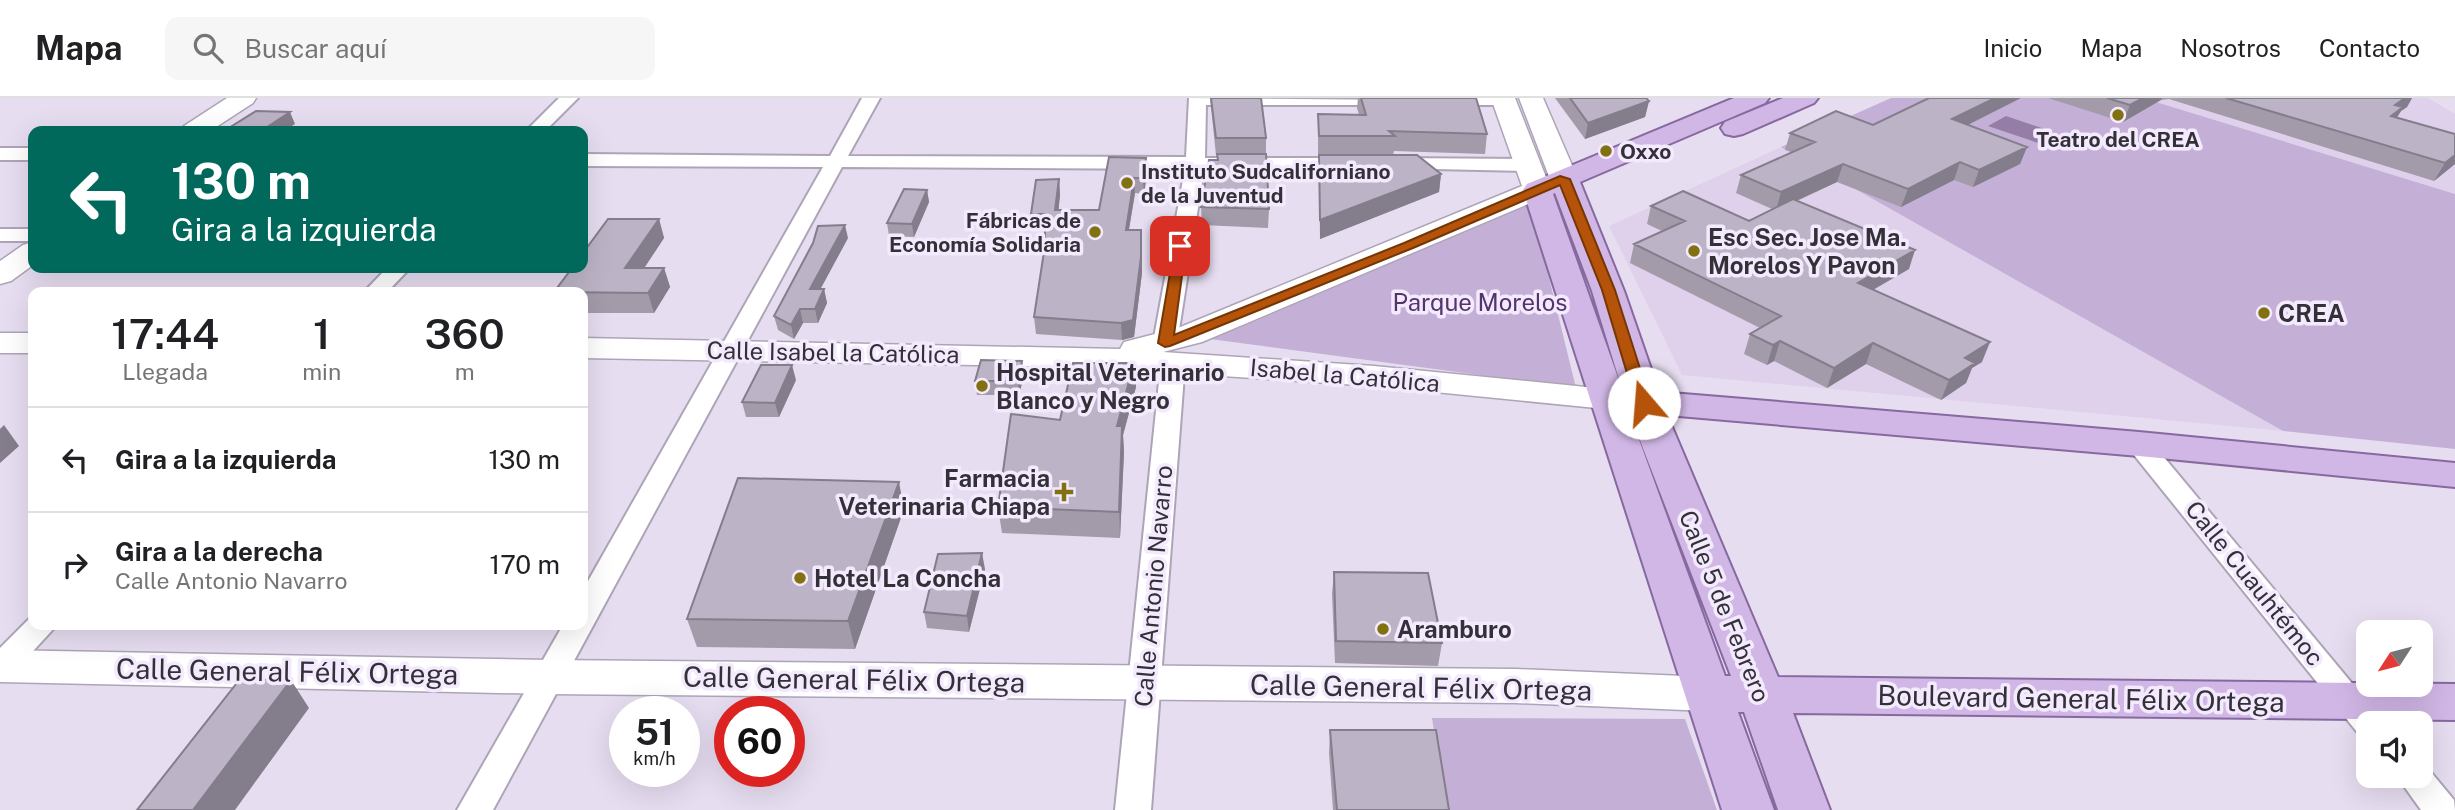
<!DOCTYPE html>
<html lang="es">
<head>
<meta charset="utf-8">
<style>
	body { margin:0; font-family:"Public Sans",sans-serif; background:#f6f6f6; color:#202124; height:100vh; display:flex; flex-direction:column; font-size:26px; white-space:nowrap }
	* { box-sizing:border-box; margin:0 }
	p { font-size:23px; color:#757577 }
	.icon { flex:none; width:38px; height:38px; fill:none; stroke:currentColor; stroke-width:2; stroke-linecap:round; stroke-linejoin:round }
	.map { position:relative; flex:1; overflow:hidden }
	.details { position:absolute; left:28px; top:189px; width:560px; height:343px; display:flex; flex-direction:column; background:#fff; border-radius:14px; box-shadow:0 7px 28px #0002 }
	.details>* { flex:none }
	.banner { position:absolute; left:28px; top:28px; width:560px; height:147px; border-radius:14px; box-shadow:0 7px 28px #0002; background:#00695c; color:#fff; overflow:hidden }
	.needle { width:46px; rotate:234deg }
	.fabs { position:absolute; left:2356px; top:522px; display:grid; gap:14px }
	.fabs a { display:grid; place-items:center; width:77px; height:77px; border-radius:14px; background:#fff; box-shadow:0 7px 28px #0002; font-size:35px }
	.speed { position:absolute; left:609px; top:598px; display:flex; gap:14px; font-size:35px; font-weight:700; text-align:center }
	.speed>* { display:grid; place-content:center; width:91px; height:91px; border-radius:50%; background:#fff; box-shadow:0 7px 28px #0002; line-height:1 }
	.speed small { font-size:18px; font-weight:400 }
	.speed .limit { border:10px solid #d22; background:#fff; color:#111 }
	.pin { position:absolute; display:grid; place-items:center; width:60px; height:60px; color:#fff; margin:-30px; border-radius:14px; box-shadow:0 4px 10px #0006 }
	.me { position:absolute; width:77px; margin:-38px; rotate:342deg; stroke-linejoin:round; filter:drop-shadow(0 0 5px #0008) }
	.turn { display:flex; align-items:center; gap:24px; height:147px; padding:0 28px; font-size:32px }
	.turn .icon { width:91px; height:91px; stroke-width:2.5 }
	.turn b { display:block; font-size:49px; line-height:60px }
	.eta { display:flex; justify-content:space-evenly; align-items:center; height:119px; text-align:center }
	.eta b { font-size:42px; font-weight:600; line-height:49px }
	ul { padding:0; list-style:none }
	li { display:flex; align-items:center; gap:21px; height:105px; padding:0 28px; border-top:2px solid #e0e0e0 }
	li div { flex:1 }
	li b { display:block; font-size:26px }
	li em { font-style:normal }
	header { display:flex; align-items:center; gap:42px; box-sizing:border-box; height:98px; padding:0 35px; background:#fff; border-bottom:2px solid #e0e0e0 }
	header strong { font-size:33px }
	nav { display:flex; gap:38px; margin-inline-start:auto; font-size:24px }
	.search { width:490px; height:63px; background:#f6f6f6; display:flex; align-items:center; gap:18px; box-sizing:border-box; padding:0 24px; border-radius:14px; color:#757577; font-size:26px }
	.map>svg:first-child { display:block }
</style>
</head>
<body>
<header>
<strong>Mapa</strong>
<div class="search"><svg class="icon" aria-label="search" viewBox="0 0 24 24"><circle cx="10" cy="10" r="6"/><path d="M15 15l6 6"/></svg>Buscar aquí</div>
<nav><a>Inicio</a><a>Mapa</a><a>Nosotros</a><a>Contacto</a></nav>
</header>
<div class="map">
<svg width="2455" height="712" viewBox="0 0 2455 712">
	<rect width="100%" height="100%" fill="#e7ddf1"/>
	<path fill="#dfd1eb" d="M 2143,0 L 2428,0 L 2455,16 L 2455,96 Z
		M 1781,49 L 2283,333 L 1682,277 L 1609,128 Z"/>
	<path fill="#c4b0d6" d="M 1891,0 L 2143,0 L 2455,96 L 2455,351 L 2283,333 L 1781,49 Z
		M 1530,102 L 1576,290 L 1210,241 Z
		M 1432,620 L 1685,621 L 1717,712 L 1446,712 Z"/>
	<path fill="#947da7" d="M 2006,18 L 2074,41 L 2056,51 L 1988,28 Z"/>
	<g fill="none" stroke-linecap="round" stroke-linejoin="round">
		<defs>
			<path id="street" d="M 559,0 L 578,0 L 545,33 L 526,33 Z
				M 862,0 L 880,0 L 848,58 L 1186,59 L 1189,0 L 1403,2 L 1394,7 L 1206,7 L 1205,60 L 1355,60 L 1364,66 L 1355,72 L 1204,71 L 1177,245 L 1173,250 L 1157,250 L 1153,245 L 1185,71 L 842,69 L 493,712 L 457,712 L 563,527 L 583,527 L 583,492 L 823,69 L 583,68 L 583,56 L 830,58 Z
				M 1436,0 L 1511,0 L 1513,2 L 1504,7 L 1443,7 L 1437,6 Z
				M 0,50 L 33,50 L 33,62 L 0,62 Z
				M 1393,60 L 1528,61 L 1537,67 L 1528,73 L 1386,70 L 1384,66 L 1386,62 Z
				M 0,131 L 33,131 L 33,143 L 0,143 Z
				M 387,170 L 410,170 L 387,194 L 364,194 Z
				M 1173,257 L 1181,259 L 1185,264 L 1151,712 L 1115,712 L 1161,264 L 1165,259 Z
				M 2139,338 L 2148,340 L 2385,625 L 2368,625 L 2368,637 L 2357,634 L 2130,352 L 2126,346 L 2130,340 Z
				M 31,519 L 33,519 L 33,527 L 57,527 L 11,577 L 0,581 L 0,550 Z
				M 2420,666 L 2425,667 L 2454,702 L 2455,712 L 2421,712 L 2396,677 L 2420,677 Z"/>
			<path id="secondary" d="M 227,0 L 256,0 L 253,5 L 210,33 L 180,33 L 184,28 Z
				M 1491,0 L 1515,0 L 1551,92 L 1547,98 L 1202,244 L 1163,254 L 1374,268 L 1606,291 L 1618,294 L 1623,301 L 1618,308 L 1606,311 L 1374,288 L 1084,269 L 583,260 L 583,240 L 1120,251 L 1124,244 L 1178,230 L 1522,88 Z
				M 1519,0 L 1543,0 L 1578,81 L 1574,87 L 1564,89 L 1554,87 L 1550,81 Z
				M 33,144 L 33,167 L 11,183 L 0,186 L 0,163 L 23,147 Z
				M 0,235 L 33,235 L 33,255 L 0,255 Z
				M 0,552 L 549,562 L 1516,571 L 1708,579 L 1724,584 L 1731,596 L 1724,608 L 1708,613 L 1516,605 L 549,596 L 0,584 Z"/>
			<path id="primary" d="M 1734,0 L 1769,0 L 1765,5 L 1580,84 L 1624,193 L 1659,294 L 2139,334 L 2455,365 L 2455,389 L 2139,358 L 1667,317 L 1778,579 L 2455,586 L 2455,622 L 1793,615 L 1830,712 L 1778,712 L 1744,614 L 1738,614 L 1774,712 L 1722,712 L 1523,92 L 1527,86 ZM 1555,95 L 1592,193 L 1622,291 L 1553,96 ZM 1629,314 L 1731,578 L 1725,578 Z
				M 1783,0 L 1818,0 L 1814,5 L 1743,36 L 1734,38 L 1725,36 L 1721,30 L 1725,24 Z"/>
		</defs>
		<use href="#street" stroke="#aea4b7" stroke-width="4"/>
		<use href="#secondary" stroke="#aea4b7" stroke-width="3"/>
		<use href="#primary" stroke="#86699e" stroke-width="4"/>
		<use href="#street" fill="#fff" fill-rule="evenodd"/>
		<use href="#secondary" fill="#fff" fill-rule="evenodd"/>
		<use href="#primary" fill="#d1b7e6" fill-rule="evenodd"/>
	</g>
	<path fill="#a39aaa" d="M 1210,0 L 1261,0 L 1266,40 L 1266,56 L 1269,111 L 1268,130 L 1202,127 L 1201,109 L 1218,62 L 1217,57 L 1216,57 Z
		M 1358,0 L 1476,0 L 1487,36 L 1485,56 L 1394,53 L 1393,57 L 1441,76 L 1439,94 L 1320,141 L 1319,58 L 1318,58 L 1318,16 L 1359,17 L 1357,10 Z
		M 1555,0 L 1646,0 L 1649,3 L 1645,19 L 1585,41 Z
		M 2048,0 L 2412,0 L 2407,9 L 2401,13 L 2397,19 L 2455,66 L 2434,83 L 2169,1 L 2161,2 L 2123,24 Z
		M 1873,27 L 1968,27 L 2027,49 L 2020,66 L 1973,89 L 1954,82 L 1901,109 L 1837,84 L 1797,103 L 1909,171 L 1874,191 L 1982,264 L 1972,270 L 1966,285 L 1941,302 L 1866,266 L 1827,290 L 1774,263 L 1767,267 L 1744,256 L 1750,236 L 1760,230 L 1630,165 L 1634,146 L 1662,133 L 1647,126 L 1651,108 L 1749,123 L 1772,111 L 1736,95 L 1741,77 L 1792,54 L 1785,52 L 1790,35 Z
		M 1146,60 L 1147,75 L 1144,96 L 1135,95 L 1129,132 L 1142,148 L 1142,175 L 1134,239 L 1122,242 L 1036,236 L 1034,219 L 1045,147 L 1045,132 L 1033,132 L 1031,116 L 1059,81 L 1060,97 L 1058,112 L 1099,112 Z
		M 927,92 L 929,104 L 914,139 L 889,138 L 887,125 Z
		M 659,121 L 664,140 L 644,170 L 664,170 L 670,189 L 654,215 L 583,215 L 583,194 Z
		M 848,140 L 820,191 L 824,191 L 827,205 L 818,225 L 803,225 L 794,241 L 778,232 L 774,218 Z
		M 1134,265 L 1136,289 L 1123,337 L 1124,354 L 1120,440 L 1002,435 L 998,409 L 1060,322 Z
		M 1024,277 L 1019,297 L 977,297 L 975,283 Z
		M 796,282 L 779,319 L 746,319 L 742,304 Z
		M 904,411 L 855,551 L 697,549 L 687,521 Z
		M 985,471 L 969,534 L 927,530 L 924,514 Z
		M 1334,474 L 1442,545 L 1438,568 L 1335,565 L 1332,496 Z
		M 1330,632 L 1449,712 L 1333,712 L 1329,655 Z"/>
	<path fill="#847d8b" d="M 1995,0 L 2021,0 L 1946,38 L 1952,21 Z
		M 2143,0 L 2162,0 L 2161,2 L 2123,24 L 2130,7 Z
		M 2405,0 L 2412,0 L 2407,9 L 2401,13 L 2393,26 L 2381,35 L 2395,7 Z
		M 1649,3 L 1645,19 L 1585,41 L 1588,25 Z
		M 290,14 L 295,26 L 284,33 L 261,33 Z
		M 2027,49 L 2020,66 L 1973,89 L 1979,72 Z
		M 2455,57 L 2455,66 L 2434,83 L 2445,65 Z
		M 1146,60 L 1147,75 L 1144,96 L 1143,80 Z
		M 1960,64 L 1954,82 L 1901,109 L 1908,91 Z
		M 1843,66 L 1837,84 L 1776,112 L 1781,94 Z
		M 1441,76 L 1439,94 L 1320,141 L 1320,122 Z
		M 1134,80 L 1135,95 L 1126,148 L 1126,132 Z
		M 1059,81 L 1060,97 L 1057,128 L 1055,112 Z
		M 927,92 L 929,104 L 914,139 L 912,126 Z
		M 659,121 L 664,140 L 631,190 L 625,170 Z
		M 845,127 L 848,140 L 813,205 L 810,191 Z
		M 1141,132 L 1142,175 L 1134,239 L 1122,242 L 1121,225 Z
		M 1915,152 L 1909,171 L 1852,204 L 1858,185 Z
		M 664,170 L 670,189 L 654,215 L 648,195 Z
		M 824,191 L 827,205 L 818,225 L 815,211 Z
		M 800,211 L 803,225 L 794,241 L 791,227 Z
		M 1780,243 L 1774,263 L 1767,267 L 1773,247 Z
		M 1990,244 L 1982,264 L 1972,270 L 1966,285 L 1941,302 L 1949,282 L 1965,260 Z
		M 1873,245 L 1866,266 L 1827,290 L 1834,270 Z
		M 1022,263 L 1024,277 L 1019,297 L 1018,283 Z
		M 1134,265 L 1136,289 L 1123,337 L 1124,354 L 1120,440 L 1117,328 Z
		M 792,267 L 796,282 L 779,319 L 775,305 Z
		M 4,327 L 19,348 L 0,365 L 0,331 Z
		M 899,384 L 904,411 L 855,551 L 848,523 Z
		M 982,455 L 985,471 L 969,534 L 967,518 Z
		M 291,582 L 309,610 L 235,712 L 193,712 Z"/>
	<path fill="#bdb3c6" stroke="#847d8b" stroke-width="2" d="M 1211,0 L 1261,0 L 1266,40 L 1216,40 Z
		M 1361,0 L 1476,0 L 1487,36 L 1389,33 L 1395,38 L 1319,38 L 1318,16 L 1366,17 Z
		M 1570,0 L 1646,0 L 1649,3 L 1588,25 Z
		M 1929,0 L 1995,0 L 1952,21 L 2027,49 L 1979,72 L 1960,64 L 1908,91 L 1843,66 L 1781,94 L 1741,77 L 1815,44 L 1790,35 L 1836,13 L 1873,27 Z
		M 2107,0 L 2143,0 L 2130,7 Z
		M 2226,0 L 2405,0 L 2395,7 L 2403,9 L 2391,18 L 2455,36 L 2455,57 L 2445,65 Z
		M 256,13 L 290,14 L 261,33 L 224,33 Z
		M 1217,56 L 1266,56 L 1269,111 L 1201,109 L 1209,62 L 1218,62 Z
		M 1319,57 L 1417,57 L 1441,76 L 1320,122 Z
		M 1109,59 L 1146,60 L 1143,80 L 1134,80 L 1126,132 L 1141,132 L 1141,159 L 1133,222 L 1121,225 L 1034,219 L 1045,147 L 1045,116 L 1031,116 L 1036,82 L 1059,81 L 1055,112 L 1099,112 Z
		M 904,91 L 927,92 L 912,126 L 887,125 Z
		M 1683,93 L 1749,123 L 1793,101 L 1915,152 L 1858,185 L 1990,244 L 1965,260 L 1975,265 L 1949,282 L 1873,245 L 1834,270 L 1780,243 L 1773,247 L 1750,236 L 1781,218 L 1634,146 L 1685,123 L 1651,108 Z
		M 608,121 L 659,121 L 625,170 L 664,170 L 648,195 L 554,194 L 572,170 L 583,170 L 583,155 Z
		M 845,127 L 810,191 L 824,191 L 815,211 L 800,211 L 791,227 L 774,218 L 813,145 L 818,128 Z
		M 981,262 L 1022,263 L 1018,283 L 975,283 Z
		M 1073,265 L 1134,265 L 1117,328 L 1122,328 L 1119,414 L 998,409 L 1011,316 L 1060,322 Z
		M 761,267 L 792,267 L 775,305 L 742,304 Z
		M 738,380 L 899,384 L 848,523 L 687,521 Z
		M 982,455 L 967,518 L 924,514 L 938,456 Z
		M 1334,474 L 1428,475 L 1442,545 L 1336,543 Z
		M 240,581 L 291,582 L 193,712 L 137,712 Z
		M 1330,632 L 1436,632 L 1449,712 L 1337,712 Z"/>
	<path fill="#b45309" stroke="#753606" stroke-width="2" d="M 1560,78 L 1570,81 L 1615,192 L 1651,305 L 1649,308 L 1638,308 L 1636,305 L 1602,192 L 1560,87 L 1413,150 L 1170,248 L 1165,249 L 1158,245 L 1175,146 L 1180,144 L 1186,148 L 1174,237 L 1404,145 Z"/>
	<g fill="#817111" stroke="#f4eafe" stroke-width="2.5">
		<circle cx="2118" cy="17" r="7"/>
		<circle cx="1606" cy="53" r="7"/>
		<circle cx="1127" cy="85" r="7"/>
		<circle cx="1095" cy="134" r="7"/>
		<circle cx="1694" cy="153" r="7"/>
		<circle cx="2264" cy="215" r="7"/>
		<circle cx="982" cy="288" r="7"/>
		<path d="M1060.5 383.5h7v7h7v7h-7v7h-7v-7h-7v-7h7z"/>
		<circle cx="800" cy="480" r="7"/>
		<circle cx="1383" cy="531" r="7"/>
	</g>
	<g text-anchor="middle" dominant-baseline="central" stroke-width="7" stroke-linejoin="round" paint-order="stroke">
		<g font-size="21" font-weight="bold" fill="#343038" stroke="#f4eafe" text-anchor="start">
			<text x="2118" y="41" text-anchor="middle">Teatro del CREA</text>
			<text x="1620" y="53">Oxxo</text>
			<text x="1141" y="73">Instituto Sudcaliforniano<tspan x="1141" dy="24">de la Juventud</tspan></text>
			<text x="1081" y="122" text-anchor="end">Fábricas de<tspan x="1081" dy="24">Economía Solidaria</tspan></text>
		</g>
		<g font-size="24" font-weight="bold" fill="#343038" stroke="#f4eafe" text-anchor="start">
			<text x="1708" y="139">Esc Sec. Jose Ma.<tspan x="1708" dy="28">Morelos Y Pavon</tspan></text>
			<text x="2278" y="215">CREA</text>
			<text x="996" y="274">Hospital Veterinario<tspan x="996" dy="28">Blanco y Negro</tspan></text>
			<text x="1050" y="380" text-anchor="end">Farmacia<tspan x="1050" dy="28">Veterinaria Chiapa</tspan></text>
			<text x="814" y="480">Hotel La Concha</text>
			<text x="1397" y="531">Aramburo</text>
		</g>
		<g font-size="24" fill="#54346c" stroke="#f4eafe">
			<text x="1480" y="204">Parque Morelos</text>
		</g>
		<g font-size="24" fill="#343038" stroke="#f4eafe">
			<text transform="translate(833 254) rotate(1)">Calle Isabel la Católica</text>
			<text transform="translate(1345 277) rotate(5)">Isabel la Católica</text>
			<text transform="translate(2255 485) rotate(51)">Calle Cuauhtémoc</text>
			<text transform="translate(1153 488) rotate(-85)">Calle Antonio Navarro</text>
			<text transform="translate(1725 508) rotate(68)">Calle 5 de Febrero</text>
		</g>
		<g font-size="28" fill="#343038" stroke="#f4eafe">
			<text transform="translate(287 573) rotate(1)">Calle General Félix Ortega</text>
			<text transform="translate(854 581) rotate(1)">Calle General Félix Ortega</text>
			<text transform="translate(1421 589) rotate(1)">Calle General Félix Ortega</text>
			<text transform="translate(2081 600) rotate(1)">Boulevard General Félix Ortega</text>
		</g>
	</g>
</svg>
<div class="fabs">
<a><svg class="needle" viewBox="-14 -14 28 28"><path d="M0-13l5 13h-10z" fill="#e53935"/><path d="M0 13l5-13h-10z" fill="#757577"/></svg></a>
<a><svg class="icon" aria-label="sound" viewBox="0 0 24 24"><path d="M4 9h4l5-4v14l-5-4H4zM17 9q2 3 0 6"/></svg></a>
</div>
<div class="speed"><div>51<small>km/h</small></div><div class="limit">60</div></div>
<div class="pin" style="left:1180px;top:148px;background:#d93025"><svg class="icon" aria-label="arrive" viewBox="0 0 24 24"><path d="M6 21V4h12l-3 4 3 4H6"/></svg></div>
<svg class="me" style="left:1644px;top:305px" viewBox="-20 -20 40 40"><circle r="19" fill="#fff"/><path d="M0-13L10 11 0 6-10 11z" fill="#b45309"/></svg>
<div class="banner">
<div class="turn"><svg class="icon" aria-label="left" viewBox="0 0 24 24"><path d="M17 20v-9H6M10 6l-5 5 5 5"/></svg><div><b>130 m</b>Gira a la izquierda</div></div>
</div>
<section class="details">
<div class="eta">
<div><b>17:44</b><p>Llegada</p></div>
<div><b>1</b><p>min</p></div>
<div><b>360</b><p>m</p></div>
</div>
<ul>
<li><svg class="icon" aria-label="left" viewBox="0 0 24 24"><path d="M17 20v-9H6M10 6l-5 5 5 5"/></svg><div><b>Gira a la izquierda</b></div><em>130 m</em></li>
<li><svg class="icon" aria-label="right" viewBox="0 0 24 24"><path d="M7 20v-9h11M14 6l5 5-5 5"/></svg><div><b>Gira a la derecha</b><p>Calle Antonio Navarro</p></div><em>170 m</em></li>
</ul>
</section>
</div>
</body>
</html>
